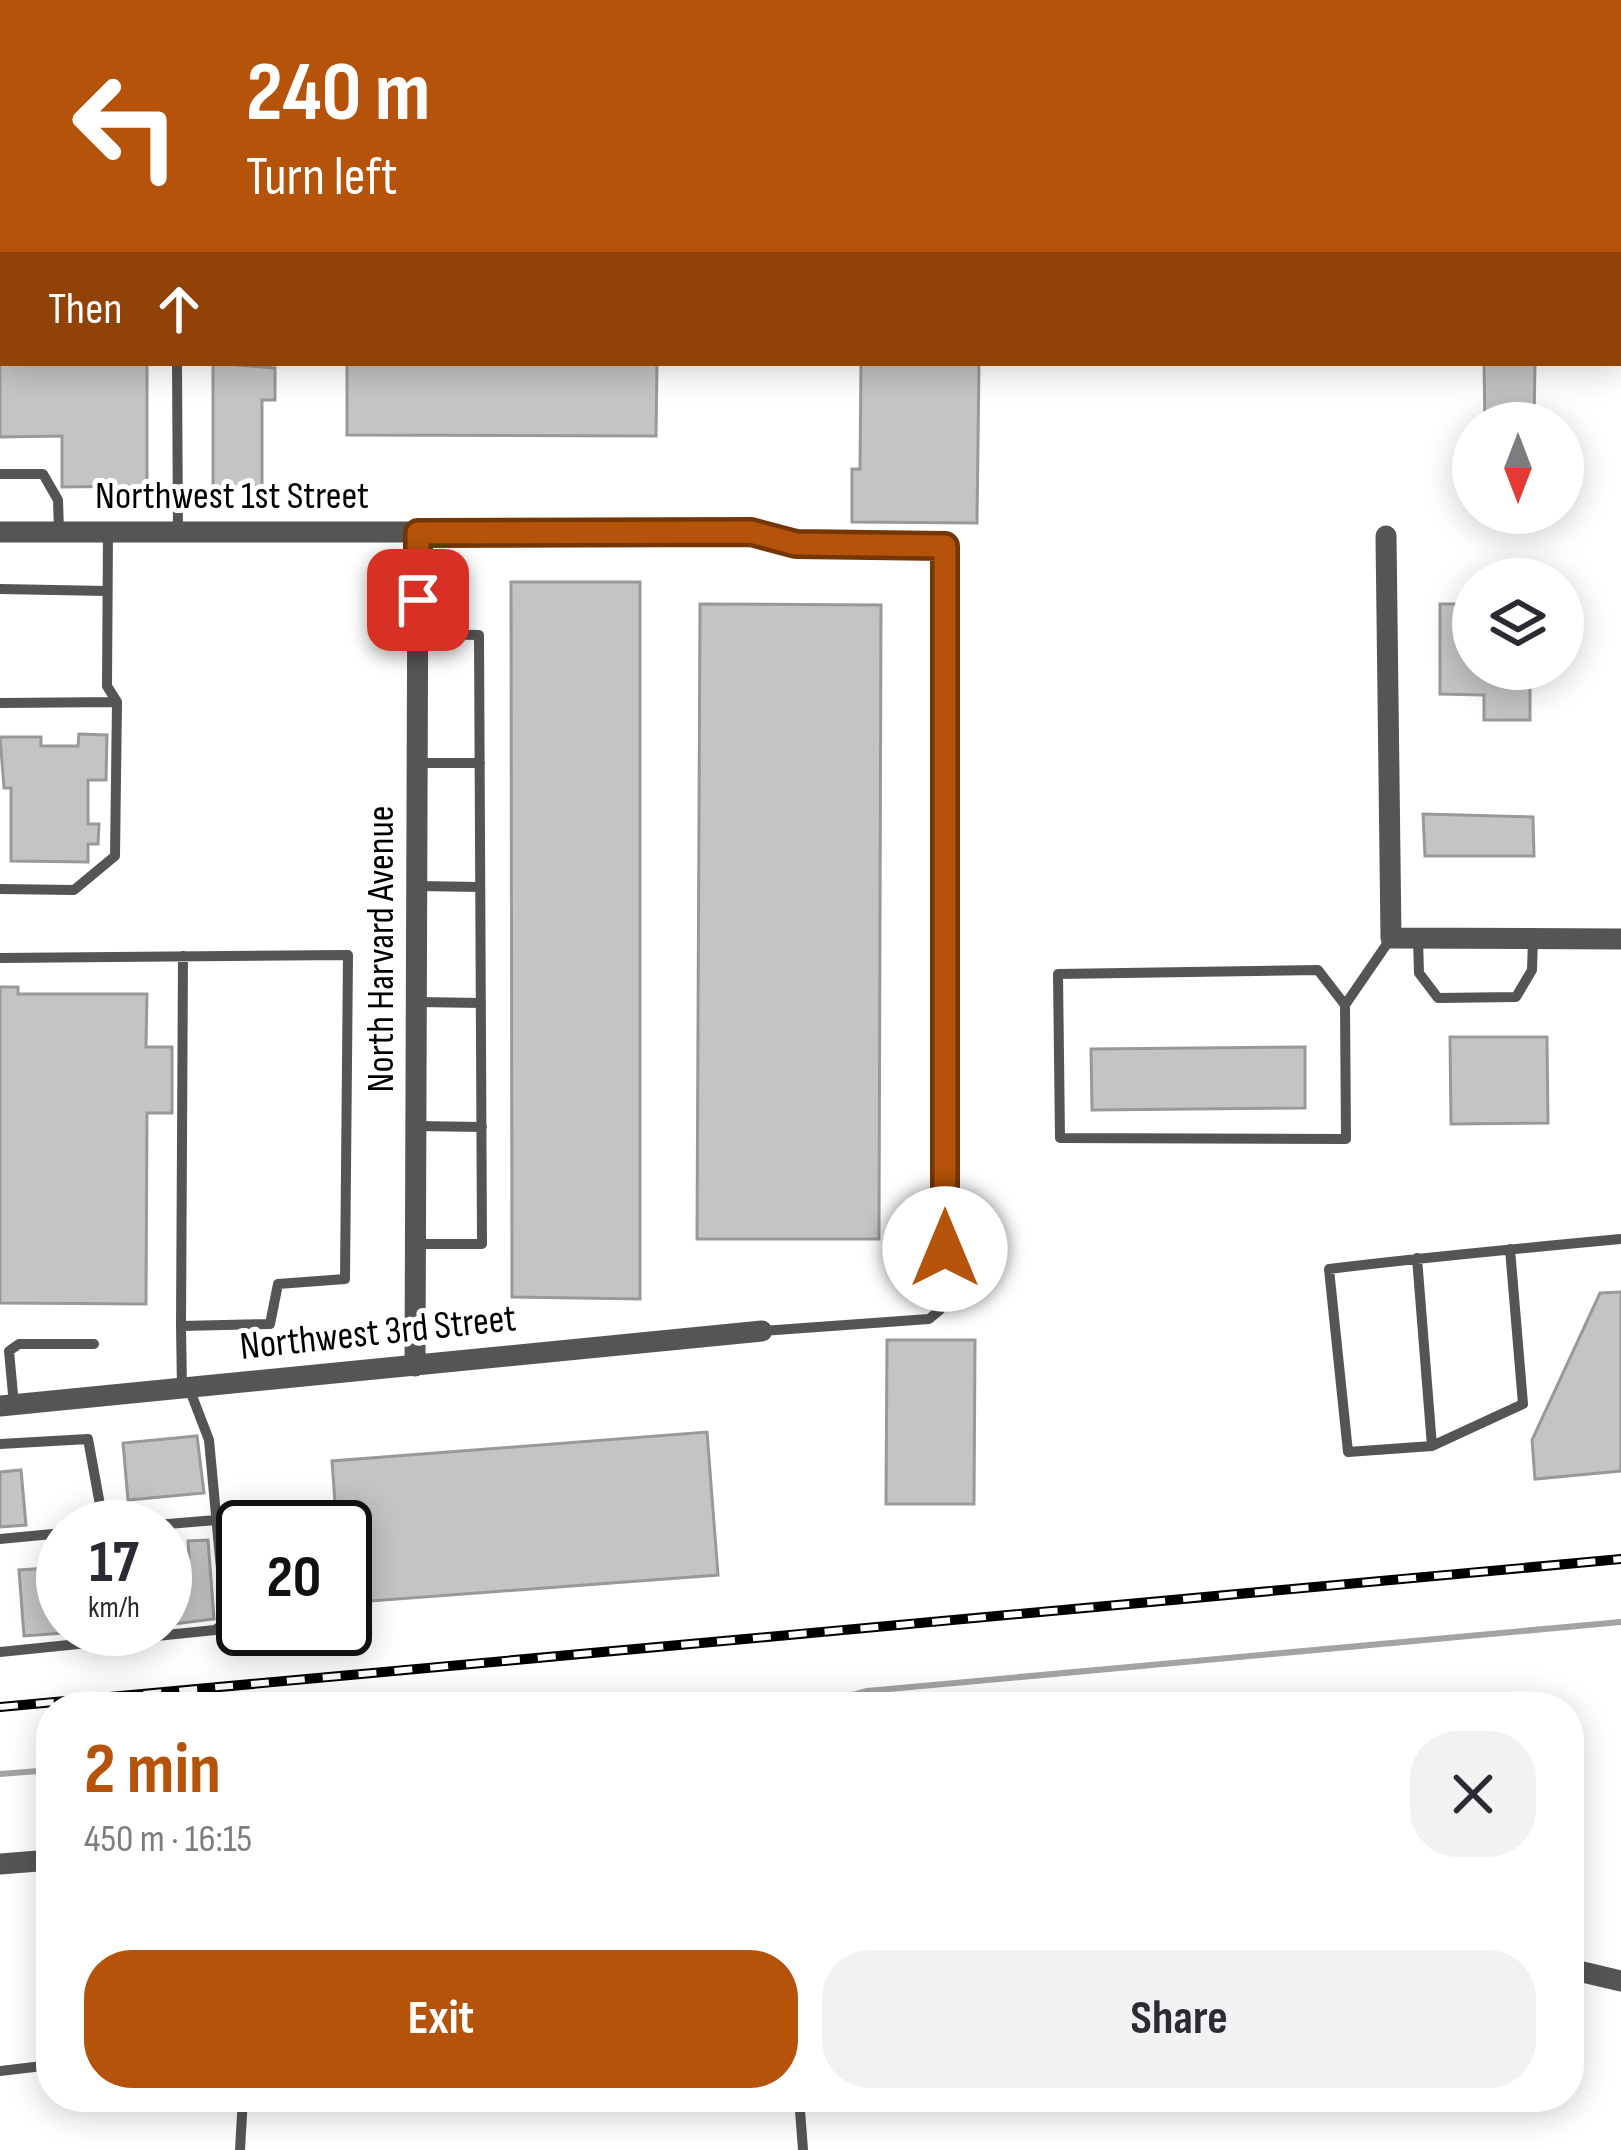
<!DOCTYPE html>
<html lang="en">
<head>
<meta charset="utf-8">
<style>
	body { margin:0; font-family:"Sofia Sans Condensed",sans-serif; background:#f2f2f3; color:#2b2b33; height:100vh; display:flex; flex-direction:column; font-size:45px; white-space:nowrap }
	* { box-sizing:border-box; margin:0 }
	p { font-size:39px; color:#7c7c81 }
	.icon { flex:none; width:66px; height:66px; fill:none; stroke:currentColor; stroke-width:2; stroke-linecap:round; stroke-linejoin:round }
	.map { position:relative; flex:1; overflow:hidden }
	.panel { position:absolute; left:36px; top:1692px; width:1548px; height:420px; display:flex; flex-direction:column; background:#fff; border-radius:48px; box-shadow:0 6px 30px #0003 }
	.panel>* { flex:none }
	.guide { position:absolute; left:0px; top:0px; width:1623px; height:366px; box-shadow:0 6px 30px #0003; background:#b45309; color:#fff; overflow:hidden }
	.needle { width:78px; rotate:180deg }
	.buttons { position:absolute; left:1452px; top:402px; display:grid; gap:24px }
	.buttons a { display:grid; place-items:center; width:132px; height:132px; border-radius:50%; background:#fff; box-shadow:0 6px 30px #0003; font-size:60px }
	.speed { position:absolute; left:36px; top:1500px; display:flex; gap:24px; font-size:60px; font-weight:700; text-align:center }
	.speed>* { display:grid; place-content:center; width:156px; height:156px; border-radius:50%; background:#fff; box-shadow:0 6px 30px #0003; line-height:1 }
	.speed small { font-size:30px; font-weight:400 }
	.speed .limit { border:6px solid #111; border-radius:18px; background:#fff; color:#111 }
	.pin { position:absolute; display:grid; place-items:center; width:102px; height:102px; color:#fff; margin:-51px; border-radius:24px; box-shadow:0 6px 18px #0006 }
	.me { position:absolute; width:132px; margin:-66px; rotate:0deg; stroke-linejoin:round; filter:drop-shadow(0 0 9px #0008) }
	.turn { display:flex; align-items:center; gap:42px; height:252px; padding:0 48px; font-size:54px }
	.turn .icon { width:156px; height:156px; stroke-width:2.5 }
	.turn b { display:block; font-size:84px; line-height:102px }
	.then { display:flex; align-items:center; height:114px; padding:0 48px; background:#0003; gap:24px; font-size:45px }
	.round { display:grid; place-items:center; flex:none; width:126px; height:126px; border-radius:48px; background:#f2f2f3 }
	.head { display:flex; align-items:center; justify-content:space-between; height:204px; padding:0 48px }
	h1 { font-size:72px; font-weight:700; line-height:90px; color:#b45309 }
	.primary-button { display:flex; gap:24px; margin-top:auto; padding:24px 48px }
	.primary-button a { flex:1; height:138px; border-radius:48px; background:#b45309; color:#fff; font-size:48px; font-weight:700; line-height:138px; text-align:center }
	.primary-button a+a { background:#f2f2f3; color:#2b2b33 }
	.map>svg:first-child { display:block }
</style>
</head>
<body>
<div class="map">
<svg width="1621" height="2150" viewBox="0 0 1621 2150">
	<rect width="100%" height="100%" fill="#fff"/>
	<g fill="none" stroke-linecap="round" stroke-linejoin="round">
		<path stroke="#a3a3a3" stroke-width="6" d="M 810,1707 L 867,1691 L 1621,1622
			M 0,1774 L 51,1770"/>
	</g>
	<path fill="#c4c4c4" stroke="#999" stroke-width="3" d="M 0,363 L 147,363 L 147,486 L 62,487 L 62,436 L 0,437 Z
		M 213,363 L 275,368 L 275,400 L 262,400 L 262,486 L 213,486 Z
		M 347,363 L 657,363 L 656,436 L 347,435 Z
		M 861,363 L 979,363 L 977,523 L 852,522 L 852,469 L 860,469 Z
		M 1484,363 L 1535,363 L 1534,423 L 1485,423 Z
		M 511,582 L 640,582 L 640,1299 L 512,1297 Z
		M 700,604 L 881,605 L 879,1239 L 697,1239 Z
		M 1440,604 L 1473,604 L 1473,669 L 1530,669 L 1530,720 L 1484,720 L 1484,695 L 1440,694 Z
		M 79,734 L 107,735 L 106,780 L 88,780 L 88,824 L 99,824 L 98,844 L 88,844 L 88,862 L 11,861 L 11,788 L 4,788 L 0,737 L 41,737 L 41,746 L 78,746 Z
		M 1423,814 L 1533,817 L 1534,856 L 1425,856 Z
		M 0,987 L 18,987 L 18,994 L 147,994 L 146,1047 L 172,1047 L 172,1113 L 147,1113 L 146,1304 L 0,1303 Z
		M 1450,1037 L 1547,1037 L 1548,1123 L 1451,1124 Z
		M 1305,1047 L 1305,1108 L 1092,1110 L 1091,1049 Z
		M 1621,1292 L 1621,1471 L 1535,1479 L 1532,1440 L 1600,1293 Z
		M 887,1340 L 975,1340 L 974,1504 L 886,1504 Z
		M 707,1432 L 718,1575 L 345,1603 L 345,1527 L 339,1527 L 336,1517 L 332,1461 Z
		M 197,1436 L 204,1493 L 128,1500 L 123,1443 Z
		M 21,1470 L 26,1525 L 0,1527 L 0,1472 Z
		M 208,1540 L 214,1619 L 165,1625 L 165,1560 L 189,1558 L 188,1541 Z
		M 63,1567 L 63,1633 L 24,1636 L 19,1570 Z"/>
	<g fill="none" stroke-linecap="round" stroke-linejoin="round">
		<path stroke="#555" stroke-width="10" d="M 0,316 L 3,316
			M 177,363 L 178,532
			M 0,474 L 43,474 L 58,500 L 59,531
			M 108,532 L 107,686 L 117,702
			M 751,532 L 796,544 L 945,546 L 945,1295 L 940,1310 L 929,1319 L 762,1331
			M 0,589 L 107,591
			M 0,703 L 117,702 L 115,856 L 74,890 L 0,889
			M 417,763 L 480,763
			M 418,886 L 480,887
			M 1418,938 L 1419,973 L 1438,998 L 1516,997 L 1532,970 L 1533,939
			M 0,958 L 348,955 L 345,1279 L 278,1284 L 270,1324 L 181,1326 L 183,956
			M 418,1002 L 481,1003
			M 1345,1005 L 1318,970 L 1058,974 L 1060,1138 L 1346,1139 L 1345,1005 L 1391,938
			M 416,1126 L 482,1127
			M 416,1244 L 482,1244 L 479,635 L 418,634
			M 1510,1249 L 1523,1404 L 1432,1446 L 1348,1452 L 1329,1269 C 1426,1257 1524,1248 1621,1239
			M 1417,1258 L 1432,1446
			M 181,1326 L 182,1389
			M 14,1405 L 9,1351 L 19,1344 L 94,1344
			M 0,1444 L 88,1439 L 104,1527
			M 132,1527 L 216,1520
			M 0,1539 L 63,1533
			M 0,1652 L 215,1630 L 226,1622 L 209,1440 L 189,1388
			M 0,2071 L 51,2065
			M 799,2097 L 803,2150
			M 806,2097 L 850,2097
			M 240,2150 L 243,2097"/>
		<path stroke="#555" stroke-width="21" d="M 0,532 L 751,532
			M 1386,536 L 1391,938 L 1621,939
			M 415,1366 L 418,533
			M 0,1406 L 762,1331
			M 0,1864 L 51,1860
			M 1570,1969 L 1621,1981"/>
		<defs>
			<path id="rail" d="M 0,1707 L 1621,1559"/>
		</defs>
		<use href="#rail" stroke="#000" stroke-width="10"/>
		<use href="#rail" stroke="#fff" stroke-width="6" stroke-dasharray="18" stroke-linecap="butt"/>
	</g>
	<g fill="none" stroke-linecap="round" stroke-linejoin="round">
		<defs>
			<path id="route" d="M 418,600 L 418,533 L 751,532 L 796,544 L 945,546 L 945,1249"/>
		</defs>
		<use href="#route" stroke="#753606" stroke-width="30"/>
		<use href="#route" stroke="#b45309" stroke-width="21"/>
	</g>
	<g text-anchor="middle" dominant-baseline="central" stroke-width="10" stroke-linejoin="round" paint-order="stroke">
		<g font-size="39" fill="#000" stroke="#fff">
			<text x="232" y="496">Northwest 1st Street</text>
			<text transform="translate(381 949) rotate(-90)">North Harvard Avenue</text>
			<text transform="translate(378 1333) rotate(-6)">Northwest 3rd Street</text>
		</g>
	</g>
</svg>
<div class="buttons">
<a><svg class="needle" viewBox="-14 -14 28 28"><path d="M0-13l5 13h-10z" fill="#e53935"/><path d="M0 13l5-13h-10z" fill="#7c7c81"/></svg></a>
<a><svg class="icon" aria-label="layers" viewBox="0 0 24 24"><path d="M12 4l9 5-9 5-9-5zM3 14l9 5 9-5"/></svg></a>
</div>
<div class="speed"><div>17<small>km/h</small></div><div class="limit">20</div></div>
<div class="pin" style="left:418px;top:600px;background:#d93025"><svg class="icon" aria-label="arrive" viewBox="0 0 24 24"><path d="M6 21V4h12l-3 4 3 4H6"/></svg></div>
<svg class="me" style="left:945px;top:1249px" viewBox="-20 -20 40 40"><circle r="19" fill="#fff"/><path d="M0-13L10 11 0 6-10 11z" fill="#b45309"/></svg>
<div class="guide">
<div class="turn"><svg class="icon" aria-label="left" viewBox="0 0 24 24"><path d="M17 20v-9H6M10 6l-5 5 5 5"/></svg><div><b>240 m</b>Turn left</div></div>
<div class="then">Then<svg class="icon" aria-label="ahead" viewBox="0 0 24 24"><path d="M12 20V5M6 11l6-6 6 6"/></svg></div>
</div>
<section class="panel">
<div class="head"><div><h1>2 min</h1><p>450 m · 16:15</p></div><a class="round"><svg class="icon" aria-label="close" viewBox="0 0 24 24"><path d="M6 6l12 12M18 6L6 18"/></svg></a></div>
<div class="primary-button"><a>Exit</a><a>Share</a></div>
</section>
</div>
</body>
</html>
